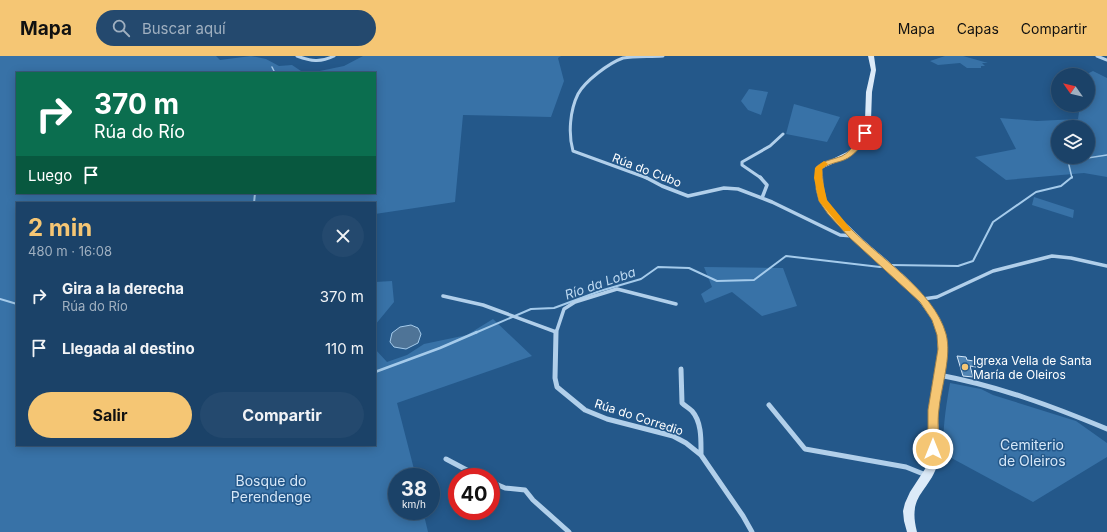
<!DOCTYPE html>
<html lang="es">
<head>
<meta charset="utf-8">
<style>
	body { margin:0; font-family:Inter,sans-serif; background:#24496e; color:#f1f3f6; height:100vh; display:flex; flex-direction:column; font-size:15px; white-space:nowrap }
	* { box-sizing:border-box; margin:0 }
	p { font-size:13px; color:#a0b0c0 }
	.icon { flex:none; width:22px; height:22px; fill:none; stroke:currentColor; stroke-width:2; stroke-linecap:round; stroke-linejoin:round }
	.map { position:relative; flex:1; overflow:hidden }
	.side { position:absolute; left:16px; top:146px; width:360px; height:244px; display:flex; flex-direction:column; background:#1b4268; border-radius:0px; box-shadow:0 2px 10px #0003,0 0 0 1px #395b7c }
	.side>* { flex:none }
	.top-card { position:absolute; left:16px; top:16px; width:360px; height:122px; border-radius:0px; box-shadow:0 2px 10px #0003,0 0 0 1px #395b7c; background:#0b6e4f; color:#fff; overflow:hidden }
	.needle { width:26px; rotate:304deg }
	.buttons { position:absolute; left:1051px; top:12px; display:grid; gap:8px }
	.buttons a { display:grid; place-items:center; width:44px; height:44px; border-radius:50%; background:#1b4268; box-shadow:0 2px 10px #0003,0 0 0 1px #395b7c; font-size:20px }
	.speed { position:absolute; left:388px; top:412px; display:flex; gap:8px; font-size:20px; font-weight:700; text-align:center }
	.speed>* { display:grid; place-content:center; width:52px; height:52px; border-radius:50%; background:#1b4268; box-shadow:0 2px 10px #0003,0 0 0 1px #395b7c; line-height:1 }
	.speed small { font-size:10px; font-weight:400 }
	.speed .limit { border:6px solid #d22; background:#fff; color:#111 }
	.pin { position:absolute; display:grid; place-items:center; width:34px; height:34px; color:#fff; margin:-17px; border-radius:8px; box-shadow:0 2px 6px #0006 }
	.me { position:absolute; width:44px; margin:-22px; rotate:0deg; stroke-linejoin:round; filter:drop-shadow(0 0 3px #0008) }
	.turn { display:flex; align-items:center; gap:14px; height:84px; padding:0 12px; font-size:18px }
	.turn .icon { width:52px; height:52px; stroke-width:2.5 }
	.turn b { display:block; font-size:28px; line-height:34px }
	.then { display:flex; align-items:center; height:38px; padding:0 12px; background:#0003; gap:8px; font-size:15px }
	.round { display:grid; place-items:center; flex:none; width:42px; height:42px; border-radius:21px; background:#24496e }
	.headline { display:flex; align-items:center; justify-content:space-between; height:68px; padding:0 12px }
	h1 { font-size:24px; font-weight:700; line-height:30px; color:#f5c674 }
	.button { display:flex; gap:8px; margin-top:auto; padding:8px 12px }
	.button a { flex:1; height:46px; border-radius:24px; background:#f5c674; color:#111; font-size:16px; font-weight:700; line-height:46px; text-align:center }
	.button a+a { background:#24496e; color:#f1f3f6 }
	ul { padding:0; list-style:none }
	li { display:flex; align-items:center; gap:12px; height:52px; padding:0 12px }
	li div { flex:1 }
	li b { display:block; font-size:15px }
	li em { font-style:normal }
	header { display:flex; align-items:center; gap:24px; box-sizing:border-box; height:56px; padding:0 20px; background:#f5c674; color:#111 }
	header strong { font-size:19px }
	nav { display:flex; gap:22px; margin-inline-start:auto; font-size:14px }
	.search { width:280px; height:36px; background:#24496e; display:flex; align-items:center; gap:10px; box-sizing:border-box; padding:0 14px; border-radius:22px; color:#a0b0c0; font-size:15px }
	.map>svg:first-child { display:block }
</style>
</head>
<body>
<header>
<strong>Mapa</strong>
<div class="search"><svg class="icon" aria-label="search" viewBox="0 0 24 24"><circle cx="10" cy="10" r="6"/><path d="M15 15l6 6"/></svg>Buscar aquí</div>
<nav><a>Mapa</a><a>Capas</a><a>Compartir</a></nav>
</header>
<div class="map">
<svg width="1107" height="476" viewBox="0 0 1107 476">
	<rect width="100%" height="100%" fill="#24588a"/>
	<path fill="#3872a7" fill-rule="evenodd" d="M 0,0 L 216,0 L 220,4 L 251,0 L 266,3 L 279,10 L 292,9 L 304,17 L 17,17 L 17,137 L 375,137 L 375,17 L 310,17 L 344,10 L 363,0 L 561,0 L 558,2 L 564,25 L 551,61 L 463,59 L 455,146 L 375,158 L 375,147 L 17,147 L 17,389 L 375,389 L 375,293 L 387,306 L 407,299 L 424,288 L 467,279 L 493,263 L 532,300 L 397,347 L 416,421 L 397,421 L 397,455 L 423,455 L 428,476 L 0,476 Z
		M 945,0 L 963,0 L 988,7 L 982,7 L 985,10 L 981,10 L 981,12 L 967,12 L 960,7 L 938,9 L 930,5 Z
		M 1093,15 L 1107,22 L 1107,121 L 1084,117 L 1006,124 L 975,101 L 1016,93 L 1000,62 L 1037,65 L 1078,63 L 1080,49 L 1088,49 L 1088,19 L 1085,19 ZM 1058,71 L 1088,71 L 1088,101 L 1058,101 Z
		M 749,33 L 768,36 L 761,59 L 748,54 L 741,45 Z
		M 794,48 L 840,61 L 827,86 L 786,78 Z
		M 1034,141 L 1074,154 L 1073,162 L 1032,149 Z
		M 704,211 L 783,212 L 797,250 L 762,260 L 732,236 L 705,247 L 701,238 L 712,231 Z
		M 392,225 L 394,246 L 375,269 L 375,226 Z
		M 950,327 L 981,333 L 993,339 L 1076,365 L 1107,387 L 1107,401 L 1033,446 L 944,398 C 942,374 946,351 950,327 Z"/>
	<path fill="#4f7497" stroke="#a5cbeb" d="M 411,269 L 418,272 L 421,278 L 418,287 L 406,293 L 394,291 L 390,286 L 392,277 L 400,271 Z"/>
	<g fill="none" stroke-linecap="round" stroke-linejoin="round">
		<path stroke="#a5cbeb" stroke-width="1.5" d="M 272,11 L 275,17
			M 1072,122 L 1068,105 L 1107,99"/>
		<path stroke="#a5cbeb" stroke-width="2" d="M 254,147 L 255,137
			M 891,209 L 958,210 L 973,205 L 993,166 L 1036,136 L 1061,130 L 1072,121
			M 0,243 L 17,248
			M 475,277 L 531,253 L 554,252 L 600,235 L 641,223 L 658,211 L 689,212 L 717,225 L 754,224 L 786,200 L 880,211 L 885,210"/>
		<path stroke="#a5cbeb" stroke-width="2.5" d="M 375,316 L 440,292 L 477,276"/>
	</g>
	<path fill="#5084b3" stroke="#d5e7f8" d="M 957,300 L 966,301 L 967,304 L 974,305 L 976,311 L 970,310 L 973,321 L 963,320 Z"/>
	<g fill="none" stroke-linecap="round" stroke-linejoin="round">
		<path stroke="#b1cfea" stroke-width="3" d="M 297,0 C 311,5 320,7 334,0
			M 1097,0 L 1107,4
			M 647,122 L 573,95 C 568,78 570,54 578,38 C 585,25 609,7 623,2 C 635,0 650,1 663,0
			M 761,122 L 742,109 L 742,106 L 770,90 L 783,78"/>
		<path stroke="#b1cfea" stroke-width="3.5" d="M 645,121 L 662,130 L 688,140 L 724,132 L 738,133 L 772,146 L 840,179 L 853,180
			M 760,121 L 767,129 L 762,142
			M 443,240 L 483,249 L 556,276
			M 923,243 L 937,241 L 993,215 L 1052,200 L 1071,202 L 1107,210
			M 556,277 L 564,253 L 575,246 L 617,233 L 676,248"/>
		<path stroke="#b1cfea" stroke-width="5" d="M 556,276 L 555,322 L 557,331 L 585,354 L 607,363 L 673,380 L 686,387 L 701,399 L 743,460 L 752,476
			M 681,313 L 682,347 C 685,350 689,352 692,355 C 702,366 701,385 701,399
			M 939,319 C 998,330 1052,350 1107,373
			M 769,349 L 805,393 L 906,411 L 926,419
			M 446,403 L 480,421
			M 491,426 L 505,432 L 525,434 L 533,444 L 569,476"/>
		<path fill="#dceaf8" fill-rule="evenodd" d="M 868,0 L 874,0 L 876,14 L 872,36 L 871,64 L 866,82 L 860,91 L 852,99 L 821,113 C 821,123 821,133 825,143 C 830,153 840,162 849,170 C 880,202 932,233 945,277 C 953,302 938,330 938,355 C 937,372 943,391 938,407 C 929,437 907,438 917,476 L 907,476 L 904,465 L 903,455 L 905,447 L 910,436 L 925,413 L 929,402 L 928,355 L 938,295 L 937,277 L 931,262 L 921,248 L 909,234 L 850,181 L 824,152 L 818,141 L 816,133 L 816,111 L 847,96 L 856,89 L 859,82 L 865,64 L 866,36 L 871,14 Z"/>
	</g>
	<path fill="#f5c674" stroke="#9f814b" d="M 865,75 L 868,77 C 863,87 858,96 848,102 C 840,107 830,106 822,113 C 823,123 823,133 826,143 C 829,152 839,160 845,167 C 876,200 934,234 946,278 C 952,300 941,331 939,353 C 937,366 939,380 939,393 L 937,397 L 933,398 L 929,397 L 928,393 L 928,354 L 938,293 L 937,279 L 932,264 L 920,246 L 850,182 L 828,158 L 819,145 L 816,133 L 816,111 C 824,104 832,104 842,100 C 852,95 857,85 862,76 Z"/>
	<path fill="#f59e0b" d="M 824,105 L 828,108 L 822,113 L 822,122 L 827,144 L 850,172 L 851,174 L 850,175 L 844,175 L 819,145 L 814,122 L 815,112 Z"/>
	<circle fill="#f5c674" stroke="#24588a" stroke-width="1.5" cx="965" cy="311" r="4"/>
	<g text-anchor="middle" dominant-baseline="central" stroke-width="3" stroke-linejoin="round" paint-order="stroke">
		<g font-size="12" fill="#fff" stroke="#24588a">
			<text transform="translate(647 114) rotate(21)">Rúa do Cubo</text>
			<text transform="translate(639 361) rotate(18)">Rúa do Corredio</text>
		</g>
		<g font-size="12" fill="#fff" stroke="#24588a" text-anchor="start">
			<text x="973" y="304">Igrexa Vella de Santa<tspan x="973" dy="14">María de Oleiros</tspan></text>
		</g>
		<g font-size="13" font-style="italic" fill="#bdd9f1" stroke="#24588a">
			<text transform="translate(600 227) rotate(-19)">Río da Loba</text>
		</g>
		<g font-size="14" fill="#d5e7f8" stroke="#24588a">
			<text x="1032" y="388">Cemiterio<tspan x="1032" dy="16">de Oleiros</tspan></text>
			<text x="271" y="424">Bosque do<tspan x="271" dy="16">Perendenge</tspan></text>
		</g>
	</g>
</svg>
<div class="buttons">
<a><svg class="needle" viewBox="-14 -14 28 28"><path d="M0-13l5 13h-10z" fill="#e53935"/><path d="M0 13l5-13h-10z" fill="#a0b0c0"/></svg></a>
<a><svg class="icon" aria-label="layers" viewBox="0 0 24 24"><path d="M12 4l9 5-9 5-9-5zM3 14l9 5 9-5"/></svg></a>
</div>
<div class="speed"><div>38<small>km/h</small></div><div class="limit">40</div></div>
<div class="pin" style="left:865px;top:77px;background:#d93025"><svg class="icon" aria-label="arrive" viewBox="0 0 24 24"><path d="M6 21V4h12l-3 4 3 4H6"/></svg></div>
<svg class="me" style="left:933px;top:393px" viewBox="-20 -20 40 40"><circle r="17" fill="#f5c674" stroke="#fff" stroke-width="3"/><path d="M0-11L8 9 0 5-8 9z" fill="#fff"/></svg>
<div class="top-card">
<div class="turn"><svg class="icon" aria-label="right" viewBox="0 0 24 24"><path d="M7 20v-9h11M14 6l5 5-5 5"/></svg><div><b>370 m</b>Rúa do Río</div></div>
<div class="then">Luego<svg class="icon" aria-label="arrive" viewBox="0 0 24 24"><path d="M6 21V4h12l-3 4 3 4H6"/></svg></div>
</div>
<section class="side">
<div class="headline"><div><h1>2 min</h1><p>480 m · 16:08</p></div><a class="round"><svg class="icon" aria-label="close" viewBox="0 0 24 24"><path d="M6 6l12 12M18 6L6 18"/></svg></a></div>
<ul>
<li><svg class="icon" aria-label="right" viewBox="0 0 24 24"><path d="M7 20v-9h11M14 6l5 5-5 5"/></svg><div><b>Gira a la derecha</b><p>Rúa do Río</p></div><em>370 m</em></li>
<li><svg class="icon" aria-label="arrive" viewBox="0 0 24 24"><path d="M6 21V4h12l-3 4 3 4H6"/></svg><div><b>Llegada al destino</b></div><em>110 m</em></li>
</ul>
<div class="button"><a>Salir</a><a>Compartir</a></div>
</section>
</div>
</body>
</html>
